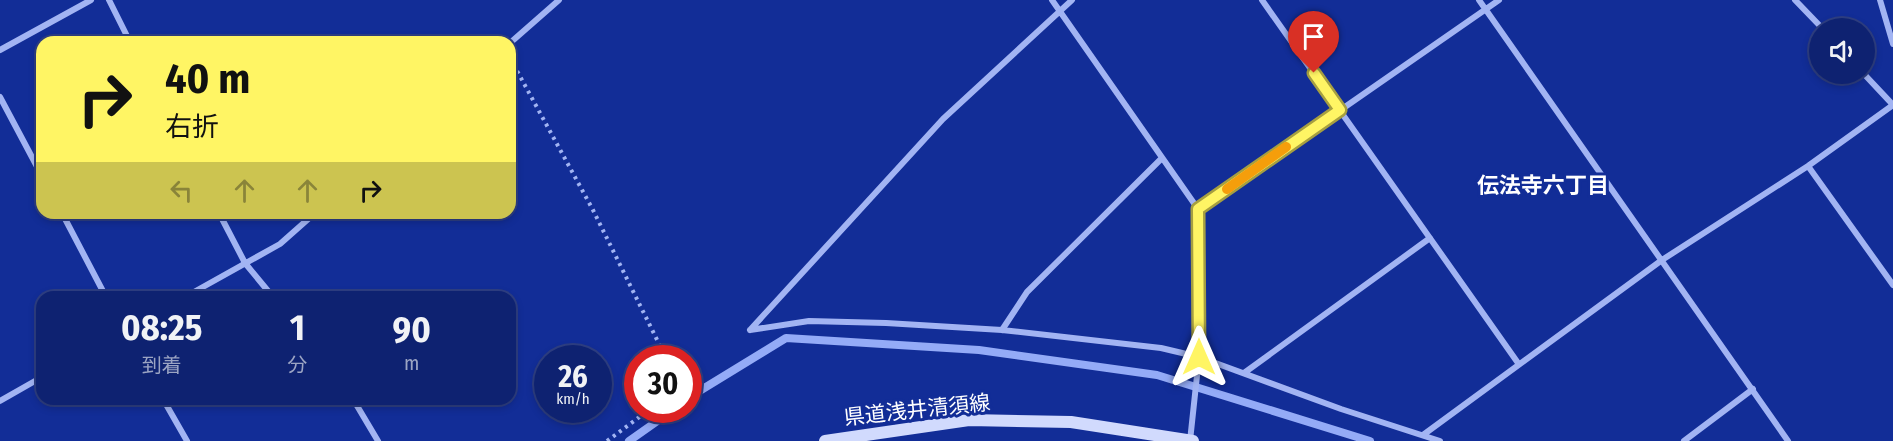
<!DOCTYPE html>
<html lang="ja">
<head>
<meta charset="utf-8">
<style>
	body { margin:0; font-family:"Fira Sans Condensed","Noto Sans JP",sans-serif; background:#1c2f79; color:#f1f3f6; height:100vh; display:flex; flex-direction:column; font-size:22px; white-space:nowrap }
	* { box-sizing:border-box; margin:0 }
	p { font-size:20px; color:#9ba4c3 }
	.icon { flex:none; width:33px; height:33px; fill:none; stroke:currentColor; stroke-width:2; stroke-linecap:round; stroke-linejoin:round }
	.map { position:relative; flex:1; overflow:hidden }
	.sheet { position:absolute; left:36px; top:291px; width:480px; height:114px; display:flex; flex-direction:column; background:#0e2271; border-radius:18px; box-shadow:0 3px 9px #0003,0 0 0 2px #2e3f84 }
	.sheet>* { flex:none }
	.guide { position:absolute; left:36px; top:36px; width:480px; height:183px; border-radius:18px; box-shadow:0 3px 9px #0003,0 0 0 2px #2e3f84; background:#fff564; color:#111; overflow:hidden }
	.controls { position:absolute; left:1809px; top:18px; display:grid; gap:12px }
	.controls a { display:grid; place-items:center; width:66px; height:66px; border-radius:50%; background:#0e2271; box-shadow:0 3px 9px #0003,0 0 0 2px #2e3f84; font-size:30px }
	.speed { position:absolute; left:534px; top:345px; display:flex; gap:12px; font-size:30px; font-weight:700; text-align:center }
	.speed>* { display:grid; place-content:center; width:78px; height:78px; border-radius:50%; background:#0e2271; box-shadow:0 3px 9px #0003,0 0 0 2px #2e3f84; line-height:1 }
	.speed small { font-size:15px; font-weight:400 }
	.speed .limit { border:9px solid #d22; background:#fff; color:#111 }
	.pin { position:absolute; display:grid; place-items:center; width:51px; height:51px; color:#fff; margin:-62px -26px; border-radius:50% 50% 50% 0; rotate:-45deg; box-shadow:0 0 6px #0007 }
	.pin .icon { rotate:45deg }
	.me { position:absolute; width:66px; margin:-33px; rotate:0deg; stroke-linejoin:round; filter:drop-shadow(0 0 4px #0008) }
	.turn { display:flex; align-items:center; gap:21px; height:126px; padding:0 30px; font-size:27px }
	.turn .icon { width:78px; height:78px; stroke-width:2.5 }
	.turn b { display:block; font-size:42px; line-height:51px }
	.lanes { display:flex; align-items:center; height:57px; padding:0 30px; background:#0003; justify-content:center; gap:30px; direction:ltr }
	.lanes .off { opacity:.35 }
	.eta { display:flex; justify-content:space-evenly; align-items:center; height:102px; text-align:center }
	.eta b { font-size:36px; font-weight:700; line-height:42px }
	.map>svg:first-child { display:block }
</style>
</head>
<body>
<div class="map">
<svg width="1893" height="441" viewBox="0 0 1893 441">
	<rect width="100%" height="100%" fill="#122d97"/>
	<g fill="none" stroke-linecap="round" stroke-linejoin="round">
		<path stroke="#94abf7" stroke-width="8" d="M 688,398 L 786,338 L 979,350 L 1157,375 L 1370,441
			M 629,441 L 673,410"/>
		<path stroke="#a2b4f3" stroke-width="4" stroke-dasharray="3 4.5" stroke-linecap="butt" d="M 510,58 L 593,210 L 666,358
			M 607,441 L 649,410"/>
		<path stroke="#a2b4f3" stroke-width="6" d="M 109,0 L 130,42
			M 1052,0 L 1198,209 L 1199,357 L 1190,441
			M 1262,0 L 1518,363
			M 1479,0 L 1788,441
			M 1795,0 L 1822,28
			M 1880,0 L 1893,44
			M 510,43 L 559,0
			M 0,50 L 91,0
			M 1864,74 L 1893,105
			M 0,97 L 42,176
			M 1808,166 L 1893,285
			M 1198,209 L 1499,0
			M 62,213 L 106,297
			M 219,213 L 245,263 L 273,297
			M 185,297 L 280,244 L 315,213
			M 750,330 L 809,321 L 886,323 L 1002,330 L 1161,348 L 1199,357 L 1341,409 L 1440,441
			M 750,330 L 943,119 L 1072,0
			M 1002,330 L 1027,292 L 1161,159
			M 1244,373 L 1430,238
			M 163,399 L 187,441
			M 353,399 L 378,441
			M 0,401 L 42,377
			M 1423,435 L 1662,260 L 1808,166 L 1893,105
			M 1684,441 L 1753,389"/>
		<path stroke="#d1dafd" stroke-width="12" d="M 825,441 L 969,420 L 1071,422 L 1193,441"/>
	</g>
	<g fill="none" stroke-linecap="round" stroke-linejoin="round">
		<defs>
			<path id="route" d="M 1199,357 L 1198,209 L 1340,110 L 1314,73"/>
		</defs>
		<use href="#route" stroke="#a69f41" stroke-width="15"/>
		<use href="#route" stroke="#fff564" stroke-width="10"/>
		<path stroke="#f59e0b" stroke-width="10" d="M 1227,189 L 1286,147"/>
	</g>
	<g text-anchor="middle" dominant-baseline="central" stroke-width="6" stroke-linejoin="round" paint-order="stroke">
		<g font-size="21" fill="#fff" stroke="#122d97">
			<text transform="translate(917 410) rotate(-6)">県道浅井清須線</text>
		</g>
		<g font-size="22" font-weight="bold" fill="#fff" stroke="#122d97">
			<text x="1543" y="185">伝法寺六丁目</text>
		</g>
	</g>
</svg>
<div class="controls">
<a><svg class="icon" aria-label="sound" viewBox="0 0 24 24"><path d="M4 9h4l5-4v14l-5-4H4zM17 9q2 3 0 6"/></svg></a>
</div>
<div class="speed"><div>26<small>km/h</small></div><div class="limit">30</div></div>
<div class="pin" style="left:1314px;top:73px;background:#d93025"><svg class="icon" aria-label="arrive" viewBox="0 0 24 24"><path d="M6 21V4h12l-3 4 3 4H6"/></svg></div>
<svg class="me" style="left:1199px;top:357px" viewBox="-20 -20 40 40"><path d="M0-17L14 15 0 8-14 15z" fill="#fff564" stroke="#fff" stroke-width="4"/></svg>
<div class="guide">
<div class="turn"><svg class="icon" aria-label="right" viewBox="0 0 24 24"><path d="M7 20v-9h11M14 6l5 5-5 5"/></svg><div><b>40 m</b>右折</div></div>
<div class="lanes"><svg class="icon off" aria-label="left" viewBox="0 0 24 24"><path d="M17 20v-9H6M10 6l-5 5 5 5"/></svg><svg class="icon off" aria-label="ahead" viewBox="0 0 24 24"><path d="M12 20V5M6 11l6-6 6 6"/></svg><svg class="icon off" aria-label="ahead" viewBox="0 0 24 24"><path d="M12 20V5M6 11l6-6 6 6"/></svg><svg class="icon" aria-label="right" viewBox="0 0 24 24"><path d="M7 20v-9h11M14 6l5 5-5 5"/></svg></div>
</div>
<section class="sheet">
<div class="eta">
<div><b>08:25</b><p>到着</p></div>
<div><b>1</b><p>分</p></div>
<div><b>90</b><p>m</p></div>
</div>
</section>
</div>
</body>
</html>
